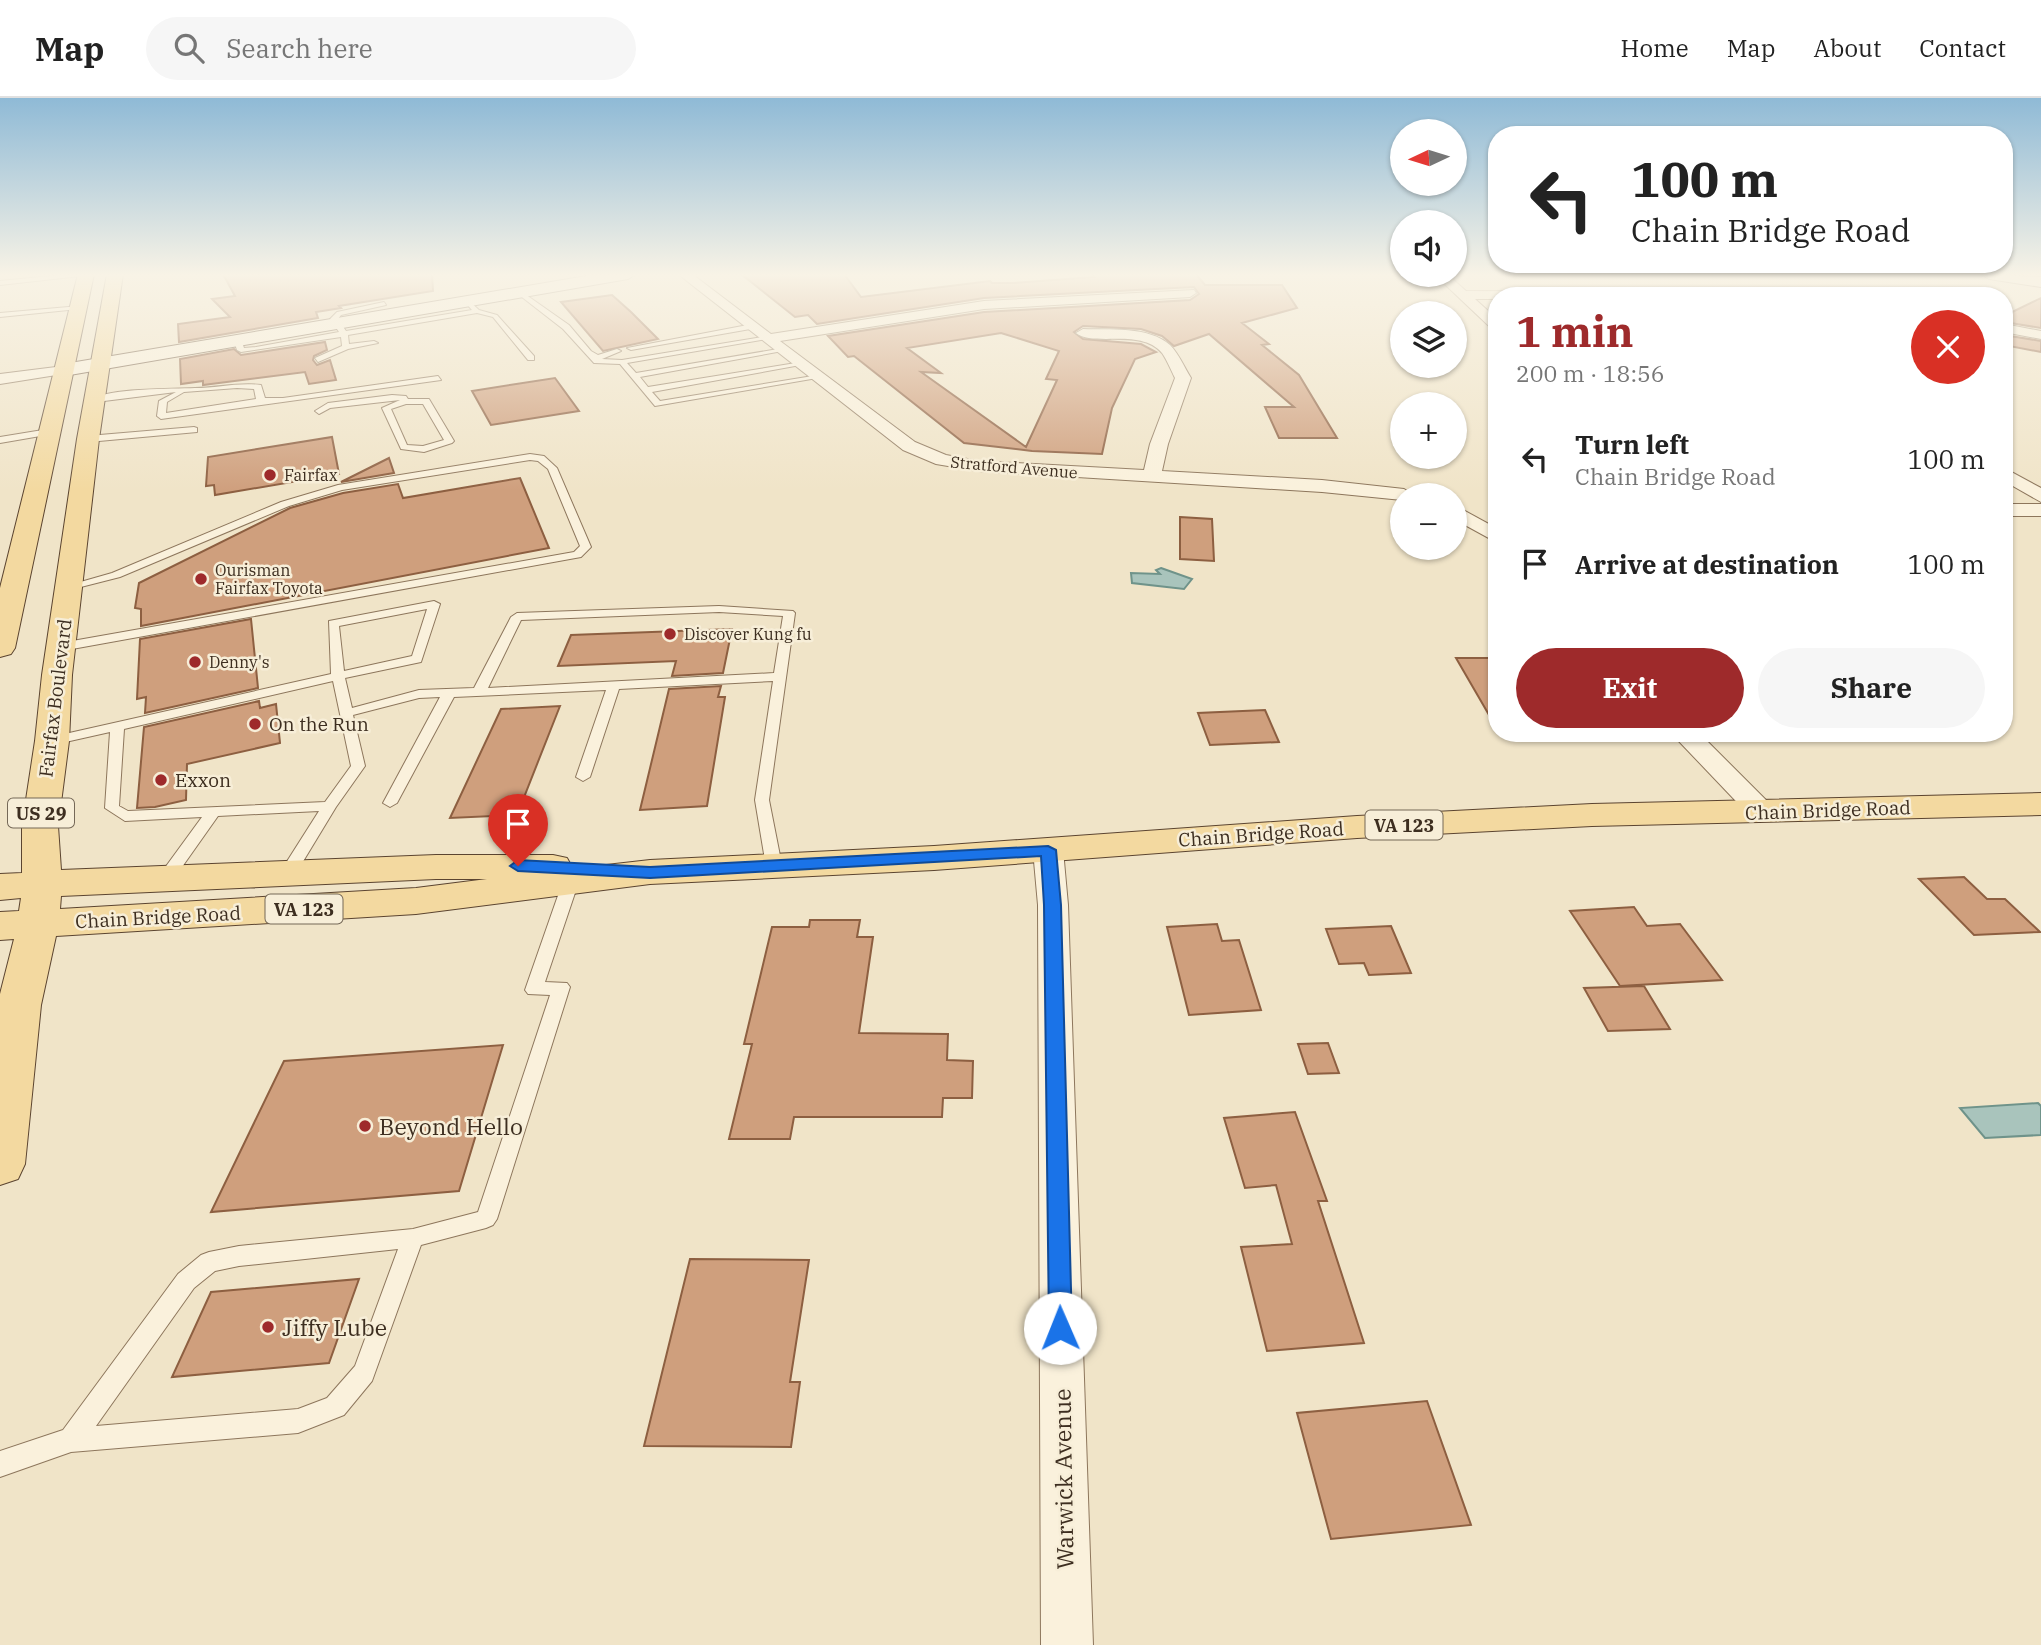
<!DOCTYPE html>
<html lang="en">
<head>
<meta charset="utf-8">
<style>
	body { margin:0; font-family:"IBM Plex Serif",serif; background:#f6f6f6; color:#222; height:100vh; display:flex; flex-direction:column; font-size:26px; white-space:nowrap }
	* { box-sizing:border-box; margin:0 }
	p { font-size:23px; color:#767676 }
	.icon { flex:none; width:38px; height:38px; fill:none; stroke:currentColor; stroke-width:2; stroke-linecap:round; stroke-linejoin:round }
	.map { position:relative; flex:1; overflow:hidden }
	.side { position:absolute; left:1488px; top:189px; width:525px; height:455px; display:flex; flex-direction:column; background:#fff; border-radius:28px; box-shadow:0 2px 5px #0004 }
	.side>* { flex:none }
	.banner { position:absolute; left:1488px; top:28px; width:525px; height:147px; border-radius:28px; box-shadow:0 2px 5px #0004; background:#fff; color:#222; overflow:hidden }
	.needle { width:46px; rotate:266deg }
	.buttons { position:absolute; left:1390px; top:21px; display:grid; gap:14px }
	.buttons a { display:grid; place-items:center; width:77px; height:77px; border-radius:50%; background:#fff; box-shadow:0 2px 5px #0004; font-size:35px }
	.pin { position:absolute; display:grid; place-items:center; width:60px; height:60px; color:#fff; margin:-72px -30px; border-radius:50% 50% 50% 0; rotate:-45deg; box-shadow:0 0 7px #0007 }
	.pin .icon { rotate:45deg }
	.me { position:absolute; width:77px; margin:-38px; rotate:359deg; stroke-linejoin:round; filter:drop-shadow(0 0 5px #0008) }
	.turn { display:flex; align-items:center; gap:24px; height:147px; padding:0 28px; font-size:32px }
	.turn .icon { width:91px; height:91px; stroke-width:2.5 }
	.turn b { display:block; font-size:49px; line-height:60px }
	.round { display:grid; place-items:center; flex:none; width:74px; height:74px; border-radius:37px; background:#f6f6f6 }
	.summary { display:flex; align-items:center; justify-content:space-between; height:119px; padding:0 28px }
	h1 { font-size:42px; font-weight:700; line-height:52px; color:#9e2a2b }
	.action { display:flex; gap:14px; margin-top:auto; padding:14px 28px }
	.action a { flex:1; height:80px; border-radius:42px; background:#9e2a2b; color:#fff; font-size:28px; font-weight:700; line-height:80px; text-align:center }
	.action a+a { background:#f6f6f6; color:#222 }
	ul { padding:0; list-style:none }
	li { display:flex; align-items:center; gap:21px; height:105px; padding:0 28px }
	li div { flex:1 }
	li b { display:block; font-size:26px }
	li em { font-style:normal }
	header { display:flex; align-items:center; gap:42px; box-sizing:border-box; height:98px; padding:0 35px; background:#fff; border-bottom:2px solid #e0e0e0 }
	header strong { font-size:33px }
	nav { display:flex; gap:38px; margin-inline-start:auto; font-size:24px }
	.search { width:490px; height:63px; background:#f6f6f6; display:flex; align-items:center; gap:18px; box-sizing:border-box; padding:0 24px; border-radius:38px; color:#767676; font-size:26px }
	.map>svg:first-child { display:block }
</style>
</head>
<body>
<header>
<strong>Map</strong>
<div class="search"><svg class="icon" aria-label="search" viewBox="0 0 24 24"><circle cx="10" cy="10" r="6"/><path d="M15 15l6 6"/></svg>Search here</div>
<nav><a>Home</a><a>Map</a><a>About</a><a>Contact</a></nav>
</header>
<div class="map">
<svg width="2041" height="1547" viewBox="0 0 2041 1547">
	<rect width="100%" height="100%" fill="#f0e4c8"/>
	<path fill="#a9c4bc" stroke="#6f938a" stroke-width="2" d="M 1161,470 L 1192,481 L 1184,491 L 1132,485 L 1131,475 L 1160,476 L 1156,472 Z
		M 2038,1005 L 2041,1008 L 2041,1037 L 1985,1040 L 1960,1010 Z"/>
	<path fill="#cf9f7d" stroke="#8d5f41" stroke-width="2" fill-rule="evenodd" d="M 223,176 L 432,176 L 433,193 L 339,208 L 341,210 L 316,214 L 318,220 L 179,244 L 178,226 L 230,219 L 212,201 L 235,198 Z
		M 741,176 L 844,176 L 861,199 L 990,183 L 992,185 L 1013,185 L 1094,179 L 1092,176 L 1196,176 L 1205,187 L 1282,187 L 1297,210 L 1242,225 L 1269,246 L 1262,247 L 1299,277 L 1337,340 L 1279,340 L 1265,309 L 1294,309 L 1209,236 L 1174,248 L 1162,238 L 1141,231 L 1083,228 L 1074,234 L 1083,241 L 1141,246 L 1156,254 L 1135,261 L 1112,310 L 1102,356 L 1032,353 L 964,345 L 854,258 L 848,259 L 828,238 L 984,214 L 1190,202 L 1199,196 L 1194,189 L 984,200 L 817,226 L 808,217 L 795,219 ZM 1001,235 L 1059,253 L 1046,281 L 1057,282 L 1026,349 L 921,274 L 941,275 L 907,250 Z
		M 612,197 L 631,214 L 658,241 L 603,253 L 561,204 Z
		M 2041,200 L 2041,230 L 2004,224 L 2004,218 Z
		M 2004,237 L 2041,243 L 2041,254 L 2004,247 Z
		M 325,244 L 327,252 L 314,258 L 313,262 L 317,267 L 330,262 L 336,282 L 309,286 L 305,274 L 211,286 L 203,287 L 203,283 L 181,286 L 180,261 L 234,251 L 241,257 Z
		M 555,280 L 579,313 L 491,327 L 472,293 Z
		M 332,339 L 339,376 L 215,397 L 214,387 L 206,388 L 208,359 Z
		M 389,360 L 394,375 L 341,384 Z
		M 520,380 L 549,450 L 141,528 L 141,511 L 135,510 L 139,485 L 290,410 L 343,395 L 398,386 L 403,400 Z
		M 1180,419 L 1212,421 L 1214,463 L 1180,461 Z
		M 251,521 L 258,590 L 145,615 L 146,599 L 137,601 L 140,541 Z
		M 732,531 L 723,575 L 672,578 L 676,563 L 558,568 L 571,537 Z
		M 1456,560 L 1496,560 L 1496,629 Z
		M 721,588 L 718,599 L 725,599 L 707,708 L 640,712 L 669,591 Z
		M 259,603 L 260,610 L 276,606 L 280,645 L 187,666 L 186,702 L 155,709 L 137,710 L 144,629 Z
		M 560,608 L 517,717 L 450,720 L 501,611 Z
		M 1265,612 L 1279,644 L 1210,647 L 1198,615 Z
		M 1964,779 L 1987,801 L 2005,801 L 2040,834 L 1974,837 L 1919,781 Z
		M 1634,809 L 1647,828 L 1680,826 L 1722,882 L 1620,888 L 1570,813 Z
		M 810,822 L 860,822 L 857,839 L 873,839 L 859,935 L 948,936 L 947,962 L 973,963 L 972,1000 L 943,1000 L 942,1019 L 794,1019 L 790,1041 L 729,1041 L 752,946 L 744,946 L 772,829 L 809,829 Z
		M 1217,826 L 1222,843 L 1239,842 L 1261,912 L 1189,917 L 1167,829 Z
		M 1391,828 L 1411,875 L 1369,877 L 1364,865 L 1339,866 L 1326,831 Z
		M 1644,888 L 1670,931 L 1608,933 L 1584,890 Z
		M 1328,945 L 1339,975 L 1308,976 L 1298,946 Z
		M 503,947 L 459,1093 L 211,1114 L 284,963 Z
		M 1295,1014 L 1327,1103 L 1318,1103 L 1364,1245 L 1267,1253 L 1241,1149 L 1292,1146 L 1276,1087 L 1245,1090 L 1224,1020 Z
		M 690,1161 L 809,1162 L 790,1284 L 800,1284 L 791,1349 L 644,1348 Z
		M 359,1181 L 329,1265 L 172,1279 L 211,1194 Z
		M 1427,1303 L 1471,1427 L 1331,1441 L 1297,1315 Z"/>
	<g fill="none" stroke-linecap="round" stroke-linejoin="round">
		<defs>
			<path id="lane" d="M 71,176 L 98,176 L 0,187 L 0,183 Z
				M 518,194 L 522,194 L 569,227 L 591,253 L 598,257 L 617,251 L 621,253 L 602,261 L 622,262 L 769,238 L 773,240 L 627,265 L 636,275 L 784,250 L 788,252 L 640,279 L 648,289 L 802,264 L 806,266 L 652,294 L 660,303 L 819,277 L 823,279 L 655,308 L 620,266 L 594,265 L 563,231 L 518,196 Z
				M 468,202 L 479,212 L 497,217 L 534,258 L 534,262 L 528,262 L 493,219 L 477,215 L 348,237 L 349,246 L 374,243 L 378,245 L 348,251 L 318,264 L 315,260 L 342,248 L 341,239 L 241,254 L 237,252 L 234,243 L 241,241 L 244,250 L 256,249 L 339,234 L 330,221 L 337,214 L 384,204 L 386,207 L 341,217 L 338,221 L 346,233 L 472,212 L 465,204 Z
				M 80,208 L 78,211 L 0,219 L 0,215 Z
				M 753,226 L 756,230 L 631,252 L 627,250 Z
				M 438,278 L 441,282 L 161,321 L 157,318 L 159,303 L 176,294 L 96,304 L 92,301 C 111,290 172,291 195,290 C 217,290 238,284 261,287 L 265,300 L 283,300 ZM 237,290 L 254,291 L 256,301 L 166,315 L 167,304 L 184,294 Z
				M 392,297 L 406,298 L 408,301 L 429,301 L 454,343 L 452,345 L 424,354 L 401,351 L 382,310 L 400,302 L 330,310 L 319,316 L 315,313 L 328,305 ZM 406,306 L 423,306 L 444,342 L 423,348 L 407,347 L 391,311 Z
				M 194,329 L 197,330 L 197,334 L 88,344 L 84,341 L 88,338 Z
				M 49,331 L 52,332 L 52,336 L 0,345 L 0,339 Z
				M 530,356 L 544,358 L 557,370 L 591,449 L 581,459 L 61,553 L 55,549 L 61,545 L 574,454 L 580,448 L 548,371 L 538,363 L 530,362 L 342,392 L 289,408 L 120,479 L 69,492 L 63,489 L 112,475 L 281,404 L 338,387 Z
				M 434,503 L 440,506 L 421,564 L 345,580 L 352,610 L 419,592 L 474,590 L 511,519 L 517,515 L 719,508 L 793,513 L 795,515 L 769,702 L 782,768 L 780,772 L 768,772 L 766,768 L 755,702 L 773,583 L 619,591 L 590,679 L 583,683 L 576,679 L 606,592 L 454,599 L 397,705 L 390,709 L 383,705 L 440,599 L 419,600 L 353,617 L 365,668 L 336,709 L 293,780 L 287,781 L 279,776 L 319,713 L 218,718 L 170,786 L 164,787 L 156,782 L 202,719 L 125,723 L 105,710 L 110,634 L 52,647 L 45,643 L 47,640 L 331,576 L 329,523 ZM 427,511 L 412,558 L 344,573 L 339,528 ZM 719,514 L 783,518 L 774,575 L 488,590 L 521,522 ZM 333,583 L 351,668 L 325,704 L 128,713 L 119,708 L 124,631 Z
				M 570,781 L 578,786 L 545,884 L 567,885 L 570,889 L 497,1121 L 493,1127 L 486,1130 L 421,1147 L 372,1283 L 344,1317 L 298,1335 L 71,1354 L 0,1379 L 0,1353 L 63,1332 L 178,1176 L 201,1157 L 209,1154 L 239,1148 L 413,1131 L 478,1114 L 550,897 L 528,896 L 525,892 L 562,786 ZM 398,1151 L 355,1268 L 327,1300 L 298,1311 L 96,1328 L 194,1190 L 215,1173 L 239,1168 Z"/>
			<path id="street" d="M 678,176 L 692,176 L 771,236 L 984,203 L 1194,192 L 1196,195 L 1190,199 L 984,211 L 780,243 L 915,344 L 946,357 L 978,363 L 1144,372 L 1150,346 L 1175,280 C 1171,272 1167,262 1162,255 C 1141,230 1093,249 1076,235 L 1083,231 C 1109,232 1149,228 1170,247 C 1179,256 1184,269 1191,280 L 1168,346 L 1162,373 L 1322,382 L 1404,391 L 1413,397 L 1402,397 L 1402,402 L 1322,394 L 978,373 L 936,366 L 903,352 Z
				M 1435,177 L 1448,177 L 1466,193 L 1791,194 L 1797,198 L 1496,198 L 1496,201 L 1475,201 L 1496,220 L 1496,231 L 1491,230 Z
				M 2004,226 L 2041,233 L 2041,241 L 2004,234 Z
				M 64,268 L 71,272 L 69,275 L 0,286 L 0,276 Z
				M 2004,370 L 2041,390 L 2041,404 L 2004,383 Z
				M 2004,406 L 2041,406 L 2041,418 L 2004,418 Z
				M 1454,407 L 1496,430 L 1496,444 L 1454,421 Z
				M 1671,635 L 1699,635 L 1772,708 L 1776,714 L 1772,720 L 1762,722 L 1752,720 Z
				M 1048,743 L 1058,746 L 1063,752 L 1068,807 L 1093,1547 L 1041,1547 L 1038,807 L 1033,752 L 1038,746 Z"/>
			<path id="secondary" d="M 598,176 L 636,176 L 628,181 L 64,278 L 54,272 L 64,266 Z
				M 1981,176 L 2041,179 L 2041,189 L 1989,181 Z"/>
			<path id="primary" d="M 78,176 L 94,176 L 15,550 L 11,556 L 0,559 L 0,490 Z
				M 107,176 L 123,176 L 99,341 L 72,577 L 69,643 L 58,728 L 61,772 L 436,757 L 553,757 L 567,760 L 572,769 L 571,771 L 650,762 L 934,748 L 1357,718 L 1592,706 L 2041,695 L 2041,717 L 1592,728 L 1357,740 L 934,772 L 650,786 L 416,816 L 56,838 L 41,907 L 25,1066 L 18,1081 L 0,1087 L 0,896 L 14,841 L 0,842 L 0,814 L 19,813 L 21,800 L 0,802 L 0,776 L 22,775 L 22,728 L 35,643 L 42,577 L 77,341 ZM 436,781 L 487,781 L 416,790 L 60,811 L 61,798 Z"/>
		</defs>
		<use href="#lane" stroke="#8d765c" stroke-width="2"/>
		<use href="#street" stroke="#8d765c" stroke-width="2"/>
		<use href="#secondary" stroke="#6f573f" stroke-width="2"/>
		<use href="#primary" stroke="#5b4430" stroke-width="2"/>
		<use href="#lane" fill="#faf1dc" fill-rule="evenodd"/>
		<use href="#street" fill="#faf1dc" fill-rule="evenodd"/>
		<use href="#secondary" fill="#faf1dc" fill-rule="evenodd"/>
		<use href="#primary" fill="#f3d9a0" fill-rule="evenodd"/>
	</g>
	<linearGradient id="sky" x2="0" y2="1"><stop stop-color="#8fbad6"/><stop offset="0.45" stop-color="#f8f3e6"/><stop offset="1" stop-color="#f8f3e6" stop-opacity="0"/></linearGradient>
	<rect width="2041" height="393" fill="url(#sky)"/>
	<path fill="#1a73e8" stroke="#114b97" stroke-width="2" d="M 1048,748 L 1056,752 L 1061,807 L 1072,1230 L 1068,1237 L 1060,1240 L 1052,1237 L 1049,1230 L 1044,807 L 1041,758 L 650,780 L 518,773 L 510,768 L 518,762 L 650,769 Z"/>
	<g fill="#9e2a2b" stroke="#f7eed8" stroke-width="2.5">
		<circle cx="270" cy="377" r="7"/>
		<circle cx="201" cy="481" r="7"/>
		<circle cx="670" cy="536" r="7"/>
		<circle cx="195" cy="564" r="7"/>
		<circle cx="255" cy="626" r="7"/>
		<circle cx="161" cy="682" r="7"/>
		<circle cx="365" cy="1028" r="7"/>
		<circle cx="268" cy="1229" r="7"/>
	</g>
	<g text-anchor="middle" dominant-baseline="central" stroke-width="5" stroke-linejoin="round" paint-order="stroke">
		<g font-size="16" fill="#3d2e20" stroke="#f7eed8">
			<text transform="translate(1014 369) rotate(5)">Stratford Avenue</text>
		</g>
		<g font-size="16" fill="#3d2e20" stroke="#f7eed8" text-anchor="start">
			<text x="284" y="377">Fairfax</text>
			<text x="215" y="472">Ourisman<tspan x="215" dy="18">Fairfax Toyota</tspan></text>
			<text x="684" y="536">Discover Kung fu</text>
			<text x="209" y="564">Denny's</text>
		</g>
		<g fill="#f7eed8" stroke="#756857" stroke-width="2">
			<rect x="8" y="700.5" width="66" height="29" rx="5"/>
			<rect x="1365.5" y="712.5" width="77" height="29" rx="5"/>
			<rect x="265.5" y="796.5" width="77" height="29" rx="5"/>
		</g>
		<g font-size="18" font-weight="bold" fill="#3d2e20">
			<text x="41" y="715">US 29</text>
			<text x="1404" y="727">VA 123</text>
			<text x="304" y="811">VA 123</text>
		</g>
		<g font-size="19" fill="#3d2e20" stroke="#f7eed8">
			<text transform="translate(55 600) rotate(-83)">Fairfax Boulevard</text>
			<text transform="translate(1828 712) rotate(-2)">Chain Bridge Road</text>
			<text transform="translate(1261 736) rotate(-4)">Chain Bridge Road</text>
			<text transform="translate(158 819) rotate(-3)">Chain Bridge Road</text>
		</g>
		<g font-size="19" fill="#3d2e20" stroke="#f7eed8" text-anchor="start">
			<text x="269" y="626">On the Run</text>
			<text x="175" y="682">Exxon</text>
		</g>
		<g font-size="23" fill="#3d2e20" stroke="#f7eed8" text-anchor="start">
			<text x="379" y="1028">Beyond Hello</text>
			<text x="282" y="1229">Jiffy Lube</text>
		</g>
		<g font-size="23" fill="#3d2e20" stroke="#f7eed8">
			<text transform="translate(1063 1381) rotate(-91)">Warwick Avenue</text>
		</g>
	</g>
</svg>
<div class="buttons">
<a><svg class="needle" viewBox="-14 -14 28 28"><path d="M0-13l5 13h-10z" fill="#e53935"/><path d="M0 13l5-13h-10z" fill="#767676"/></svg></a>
<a><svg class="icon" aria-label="sound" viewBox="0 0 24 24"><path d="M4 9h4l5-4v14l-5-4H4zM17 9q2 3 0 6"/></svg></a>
<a><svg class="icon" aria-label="layers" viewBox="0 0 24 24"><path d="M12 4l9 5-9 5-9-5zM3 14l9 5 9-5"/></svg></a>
<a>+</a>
<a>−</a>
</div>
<div class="pin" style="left:518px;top:768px;background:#d93025"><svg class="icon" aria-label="arrive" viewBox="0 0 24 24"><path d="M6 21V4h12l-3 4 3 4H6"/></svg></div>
<svg class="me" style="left:1060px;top:1230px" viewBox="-20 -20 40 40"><circle r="19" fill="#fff"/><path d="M0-13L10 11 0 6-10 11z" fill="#1a73e8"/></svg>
<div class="banner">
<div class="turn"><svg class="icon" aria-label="left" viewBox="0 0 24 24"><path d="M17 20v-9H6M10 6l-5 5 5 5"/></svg><div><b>100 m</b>Chain Bridge Road</div></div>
</div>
<section class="side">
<div class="summary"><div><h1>1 min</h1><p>200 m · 18:56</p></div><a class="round" style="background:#d93025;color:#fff"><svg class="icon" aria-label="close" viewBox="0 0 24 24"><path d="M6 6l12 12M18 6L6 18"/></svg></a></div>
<ul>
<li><svg class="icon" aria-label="left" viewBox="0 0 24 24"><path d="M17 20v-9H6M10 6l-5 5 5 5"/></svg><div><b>Turn left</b><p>Chain Bridge Road</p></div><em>100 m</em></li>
<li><svg class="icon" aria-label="arrive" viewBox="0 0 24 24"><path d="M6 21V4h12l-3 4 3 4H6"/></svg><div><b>Arrive at destination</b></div><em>100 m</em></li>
</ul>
<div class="action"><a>Exit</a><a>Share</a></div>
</section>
</div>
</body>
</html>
